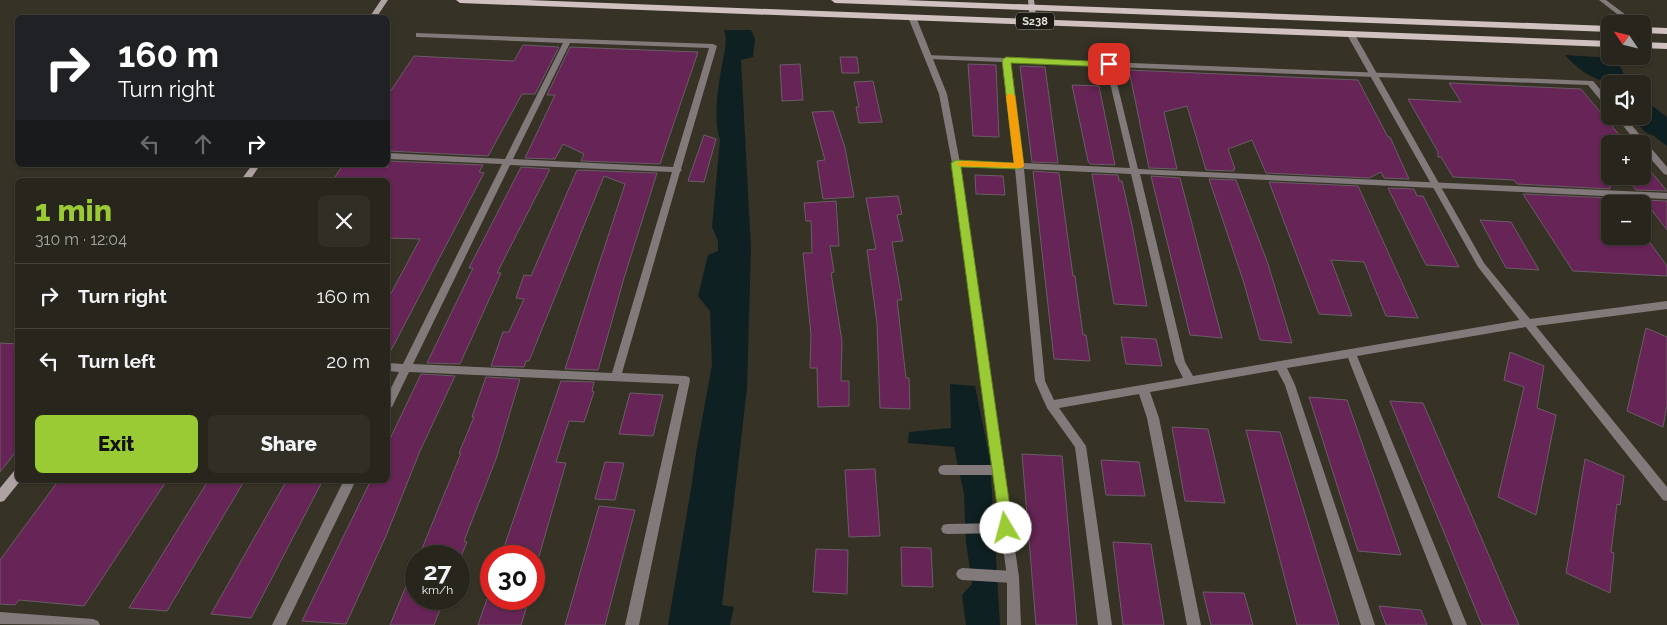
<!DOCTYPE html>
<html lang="en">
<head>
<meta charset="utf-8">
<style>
	body { margin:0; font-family:Raleway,sans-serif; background:#302e25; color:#f1f3f6; height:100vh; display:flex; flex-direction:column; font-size:19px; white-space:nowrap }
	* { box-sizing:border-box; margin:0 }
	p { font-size:16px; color:#a5a5a3 }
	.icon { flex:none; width:28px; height:28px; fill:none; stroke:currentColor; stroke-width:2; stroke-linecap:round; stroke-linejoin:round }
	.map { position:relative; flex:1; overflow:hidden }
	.details { position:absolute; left:15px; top:178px; width:375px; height:305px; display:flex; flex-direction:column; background:#28261c; border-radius:8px; box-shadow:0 1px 4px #0004,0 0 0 1px #44433b }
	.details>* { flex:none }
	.banner { position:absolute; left:15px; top:15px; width:375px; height:152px; border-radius:8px; box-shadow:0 1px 4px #0004,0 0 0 1px #44433b; background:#202124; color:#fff; overflow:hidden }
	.needle { width:32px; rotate:305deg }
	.controls { position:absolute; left:1601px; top:15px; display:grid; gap:10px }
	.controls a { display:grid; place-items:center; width:50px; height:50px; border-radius:8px; background:#28261c; box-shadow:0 1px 4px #0004,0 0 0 1px #44433b; font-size:25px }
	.speed { position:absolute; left:405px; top:545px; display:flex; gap:10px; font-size:25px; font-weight:700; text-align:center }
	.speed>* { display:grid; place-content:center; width:65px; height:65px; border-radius:50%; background:#28261c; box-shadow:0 1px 4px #0004,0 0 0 1px #44433b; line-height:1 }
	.speed small { font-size:12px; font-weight:400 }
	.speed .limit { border:8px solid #d22; background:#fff; color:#111 }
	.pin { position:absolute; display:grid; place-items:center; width:42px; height:42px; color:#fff; margin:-21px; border-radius:10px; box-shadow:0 2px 8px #0006 }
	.me { position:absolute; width:55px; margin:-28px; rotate:352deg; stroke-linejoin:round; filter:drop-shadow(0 0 4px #0008) }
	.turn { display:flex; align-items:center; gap:18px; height:105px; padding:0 20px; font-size:22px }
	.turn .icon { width:65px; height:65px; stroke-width:2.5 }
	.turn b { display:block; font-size:35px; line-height:42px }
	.lanes { display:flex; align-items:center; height:48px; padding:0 20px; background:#0003; justify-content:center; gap:25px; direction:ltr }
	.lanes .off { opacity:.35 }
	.round { display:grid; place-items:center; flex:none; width:52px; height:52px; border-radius:8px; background:#302e25 }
	.head { display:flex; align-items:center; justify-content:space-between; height:85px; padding:0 20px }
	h1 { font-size:30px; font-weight:800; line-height:38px; color:#9acb35 }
	.cta { display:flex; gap:10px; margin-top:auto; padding:10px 20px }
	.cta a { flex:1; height:58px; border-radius:8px; background:#9acb35; color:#111; font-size:20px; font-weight:800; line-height:58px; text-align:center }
	.cta a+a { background:#302e25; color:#f1f3f6 }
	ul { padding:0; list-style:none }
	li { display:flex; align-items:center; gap:15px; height:65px; padding:0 20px; border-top:1px solid #44433b }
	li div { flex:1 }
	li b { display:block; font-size:19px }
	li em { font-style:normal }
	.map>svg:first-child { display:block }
</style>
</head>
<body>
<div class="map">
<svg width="1667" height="625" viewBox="0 0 1667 625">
	<rect width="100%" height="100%" fill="#363226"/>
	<path fill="#0f2022" d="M 724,30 L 751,30 L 755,39 L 753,57 L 741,60 L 751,249 L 747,388 L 722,605 L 734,607 L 730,625 L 668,625 L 692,483 L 696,453 L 712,365 L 710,311 L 698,296 L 708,255 L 718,251 L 718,241 L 712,227 L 720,140 C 713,121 718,86 722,65 C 724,53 728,41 724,30 Z
		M 1565,55 L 1612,58 L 1622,69 L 1627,84 C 1600,84 1583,75 1565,55 Z
		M 1643,99 L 1667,117 L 1667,146 L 1654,136 L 1645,132 L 1631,116 L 1642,116 Z
		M 950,384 L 975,386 L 990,460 L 1000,625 L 966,625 L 962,595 L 972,584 L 966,542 L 964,494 L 954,447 L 908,443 L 909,432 L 951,428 Z"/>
	<path fill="#662556" stroke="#6a5d66" d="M 523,45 L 559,47 L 535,94 L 522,94 L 488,156 L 388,151 L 388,95 L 414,56 L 514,61 Z
		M 570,47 L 698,52 L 660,164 L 581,161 L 584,154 L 563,144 L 555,159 L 525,158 L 555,95 L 547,95 Z
		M 840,57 L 857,57 L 859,73 L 842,73 Z
		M 800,64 L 803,100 L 782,101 L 780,65 Z
		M 968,64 L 996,65 L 999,137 L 973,136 Z
		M 1020,66 L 1045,67 L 1058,163 L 1032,162 Z
		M 1129,70 L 1358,80 L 1388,137 L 1390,137 L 1409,179 L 1384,178 L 1381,172 L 1369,178 L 1266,173 L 1252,140 L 1228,149 L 1235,169 L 1233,169 L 1234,171 L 1206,170 L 1187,106 L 1164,112 L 1177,169 L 1149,168 Z
		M 873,81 L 882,122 L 859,123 L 856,107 L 859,107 L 854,82 Z
		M 1449,83 L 1581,89 L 1626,143 L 1610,143 L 1610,189 L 1517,184 L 1514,180 L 1453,177 L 1441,157 L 1438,157 L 1438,152 L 1408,99 L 1461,102 Z
		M 1072,85 L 1099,86 L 1115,165 L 1090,164 L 1088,161 Z
		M 833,111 L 845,148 L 854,197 L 823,199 L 817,161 L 825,160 L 812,112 Z
		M 704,135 L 716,139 L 704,182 L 688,181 Z
		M 388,161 L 483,165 L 479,172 L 484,173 L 388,356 L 388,299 L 420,239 L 388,238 L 388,180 L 333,180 L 343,165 L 388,167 Z
		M 1642,161 L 1667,191 L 1636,190 L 1625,176 L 1642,176 Z
		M 521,167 L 550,169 L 497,273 L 501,273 L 460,364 L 427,363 L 473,268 L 469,268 Z
		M 577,170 L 657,173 L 624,278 L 598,370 L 565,369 L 625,184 L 604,176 L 529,361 L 526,361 L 524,367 L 491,366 L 503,332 L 509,332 L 524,299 L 516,298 L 524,275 L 531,276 Z
		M 1033,171 L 1059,173 L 1073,276 L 1075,276 L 1083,335 L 1086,335 L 1090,361 L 1054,359 Z
		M 1092,174 L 1118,175 L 1119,181 L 1122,181 L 1132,225 L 1147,306 L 1114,304 Z
		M 975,175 L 1003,176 L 1005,195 L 976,194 Z
		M 1151,176 L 1180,178 L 1222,338 L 1190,335 Z
		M 1209,179 L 1236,180 L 1267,261 L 1292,343 L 1260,340 L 1244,283 Z
		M 1269,182 L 1358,186 L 1418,318 L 1386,316 L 1364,262 L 1331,260 L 1352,316 L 1319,314 Z
		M 1388,188 L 1414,189 L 1417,196 L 1423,196 L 1459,267 L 1426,265 Z
		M 1523,194 L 1610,198 L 1610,236 L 1645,236 L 1667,266 L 1667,276 L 1573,271 Z
		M 898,196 L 902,214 L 897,215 L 903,241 L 892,242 L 902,300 L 897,300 L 906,378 L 909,378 L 910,409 L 880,408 L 877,323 L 867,250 L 876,249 L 866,198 Z
		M 1644,200 L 1667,201 L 1667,230 Z
		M 836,201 L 839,246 L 830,246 L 834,272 L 831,273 L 842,341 L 841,381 L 849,381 L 849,406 L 818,407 L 817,368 L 810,368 L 811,335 L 803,253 L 812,253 L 811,221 L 806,221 L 804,203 Z
		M 1480,220 L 1511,222 L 1539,270 L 1506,268 Z
		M 1646,328 L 1667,337 L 1667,405 L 1663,427 L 1627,411 Z
		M 1121,337 L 1156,339 L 1162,366 L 1126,364 Z
		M 0,343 L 18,344 L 18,449 L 0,472 Z
		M 1510,352 L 1544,366 L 1537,408 L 1556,415 L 1536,515 L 1498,497 L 1524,387 L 1504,380 Z
		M 421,374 L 455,376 L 420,451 L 386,536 L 346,624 L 302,621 L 371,480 L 388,480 L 388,443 Z
		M 486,377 L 520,379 L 496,459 L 464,541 L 467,542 L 461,556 L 419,556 L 461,453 L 459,453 L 474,417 L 472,417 Z
		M 561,381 L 594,382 L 592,391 L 594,392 L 584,422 L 569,421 L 556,462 L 566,463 L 539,556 L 501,556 Z
		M 630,393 L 663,395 L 653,436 L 619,434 Z
		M 1309,397 L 1347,400 L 1401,555 L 1358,551 Z
		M 1390,401 L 1423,403 L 1519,625 L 1482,625 Z
		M 1172,427 L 1208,429 L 1225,503 L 1185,501 Z
		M 1246,430 L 1280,432 L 1339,625 L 1297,625 Z
		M 1022,454 L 1062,456 L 1077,625 L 1036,625 Z
		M 1585,459 L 1624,476 L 1620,505 L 1617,504 L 1611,552 L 1614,553 L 1610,593 L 1566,573 Z
		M 1101,460 L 1139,462 L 1145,496 L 1106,495 Z
		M 605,462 L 624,463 L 615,500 L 595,499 Z
		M 875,469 L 880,536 L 849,537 L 845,470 Z
		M 59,480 L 167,480 L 84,606 L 19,600 L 15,605 L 0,604 L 0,560 Z
		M 287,480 L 323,480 L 251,618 L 211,614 Z
		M 208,481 L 243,483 L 167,611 L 129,608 Z
		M 599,506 L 635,510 L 605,625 L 565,625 Z
		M 1113,542 L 1151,544 L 1164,625 L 1123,625 Z
		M 901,547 L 931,548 L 933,587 L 902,586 Z
		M 816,549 L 848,550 L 847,594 L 813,592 Z
		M 416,562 L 416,599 L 444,599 L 434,625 L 390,625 Z
		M 1203,592 L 1244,593 L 1253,625 L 1211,625 Z
		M 487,599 L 529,599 L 521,625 L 478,625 Z
		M 1379,606 L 1421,610 L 1427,625 L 1386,625 Z"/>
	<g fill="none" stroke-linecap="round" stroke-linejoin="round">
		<path fill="#827a7a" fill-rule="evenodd" d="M 416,33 L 713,44 L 717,46 L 681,169 L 682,170 L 680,172 L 622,373 L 685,376 L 689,377 L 690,380 L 639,625 L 625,625 L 679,384 L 409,372 L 392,407 L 388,408 L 388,394 L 399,372 L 388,371 L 388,363 L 403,364 L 502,164 L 388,159 L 388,153 L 505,159 L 563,43 L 419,37 L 416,37 ZM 570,43 L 709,48 L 673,167 L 513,159 ZM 510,165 L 672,172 L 612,373 L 413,364 Z
			M 926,55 L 1593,81 L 1610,101 L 1610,108 L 1607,108 L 1588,85 L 1113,67 L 1138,169 L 1667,193 L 1667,199 L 1140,174 L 1185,362 L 1193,376 L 1526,319 L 1530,320 L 1531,323 L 1530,326 L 1526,327 L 1357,356 L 1467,625 L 1453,625 L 1348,358 L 1287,368 L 1295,385 L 1375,625 L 1361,625 L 1285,385 L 1277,370 L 1150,392 L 1159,418 L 1201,625 L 1187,625 L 1147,418 L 1139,394 L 1059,408 L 1086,446 L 1112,625 L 1098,625 L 1075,447 L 1047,408 L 1035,381 L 1015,168 L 956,166 L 952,163 L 956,160 L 1014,163 L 1002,62 L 929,59 L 925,57 ZM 1010,62 L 1106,66 L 1130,168 L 1023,163 ZM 1024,169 L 1131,174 L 1175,362 L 1183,378 L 1054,400 L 1045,381 Z
			M 1615,116 L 1624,116 L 1667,167 L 1667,175 L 1664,174 L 1642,149 L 1642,144 L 1638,144 Z
			M 944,465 L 998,465 L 1002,466 L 1004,470 L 1002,474 L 998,475 L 944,475 L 940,474 L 938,470 L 940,466 Z
			M 344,480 L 356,480 L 286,625 L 272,625 Z
			M 1006,523 L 1010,524 L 1012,528 L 1010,532 L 1006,533 L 947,534 L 943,533 L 941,529 L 943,525 L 947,524 Z
			M 962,568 L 1013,571 L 1017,573 L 1019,577 L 1017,581 L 1013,583 L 962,580 L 958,578 L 956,574 L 958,570 Z
			M 0,612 L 93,619 L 98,621 L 100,625 L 0,624 Z"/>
		<path fill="#827a7a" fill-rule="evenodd" d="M 1599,0 L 1606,0 L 1638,24 L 1630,24 Z
			M 909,15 L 916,17 L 947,94 L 960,163 L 1019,577 L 1021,625 L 1007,625 L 1007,577 L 952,163 L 939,94 L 908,17 Z
			M 1347,31 L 1354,33 L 1484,263 L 1530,319 L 1667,301 L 1667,309 L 1536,326 L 1667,487 L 1667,501 L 1663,500 L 1525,326 L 1522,326 L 1521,322 L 1478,267 L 1346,33 Z"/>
		<path fill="#afa2a2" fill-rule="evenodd" d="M 381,0 L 388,0 L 376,18 L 369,18 Z
			M 1028,0 L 1034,0 L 1037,23 L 1030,21 Z
			M 252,165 L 260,165 L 250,180 L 241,180 Z
			M 18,470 L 18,480 L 21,480 L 4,501 L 0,502 L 0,488 L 14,471 Z"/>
		<path fill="#d1c1c1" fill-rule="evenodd" d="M 456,0 L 528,0 L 1610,41 L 1610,47 L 460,3 Z
			M 831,0 L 905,0 L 1610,26 L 1610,32 L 835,3 Z
			M 1642,27 L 1667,28 L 1667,34 L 1642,33 Z
			M 1642,42 L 1667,43 L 1667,49 L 1642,48 Z"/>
	</g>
	<path fill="#9acb35" stroke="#648422" d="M 1006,57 L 1109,62 L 1113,64 L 1109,67 L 1011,63 L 1024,166 L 1019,169 L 961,167 L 1013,528 L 1011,532 L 1006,534 L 1002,532 L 1000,528 L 951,163 L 956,160 L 1014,163 L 1002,60 Z"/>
	<path fill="#f59e0b" d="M 1010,93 L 1015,96 L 1024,166 L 1022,168 L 959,166 L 957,164 L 962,161 L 1014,163 L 1006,96 Z"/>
	<g text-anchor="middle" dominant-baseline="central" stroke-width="4" stroke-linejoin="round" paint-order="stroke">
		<rect fill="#1c1a14" stroke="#a7a59d" stroke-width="1" x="1016" y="12.5" width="38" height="17" rx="4"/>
		<g font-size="11" font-weight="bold" fill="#e3e0d8">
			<text x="1035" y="21">S238</text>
		</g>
	</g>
</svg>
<div class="controls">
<a><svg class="needle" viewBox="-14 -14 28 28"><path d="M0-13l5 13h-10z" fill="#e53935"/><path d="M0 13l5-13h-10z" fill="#a5a5a3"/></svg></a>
<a><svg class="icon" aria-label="sound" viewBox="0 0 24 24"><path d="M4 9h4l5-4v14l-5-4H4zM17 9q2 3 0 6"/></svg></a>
<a>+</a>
<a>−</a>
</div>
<div class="speed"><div>27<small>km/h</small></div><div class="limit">30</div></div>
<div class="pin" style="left:1109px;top:64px;background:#d93025"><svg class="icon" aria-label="arrive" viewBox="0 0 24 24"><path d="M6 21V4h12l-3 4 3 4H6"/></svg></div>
<svg class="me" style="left:1006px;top:528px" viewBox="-20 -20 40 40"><circle r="19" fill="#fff"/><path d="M0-13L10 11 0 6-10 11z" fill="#9acb35"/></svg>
<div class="banner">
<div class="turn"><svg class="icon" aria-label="right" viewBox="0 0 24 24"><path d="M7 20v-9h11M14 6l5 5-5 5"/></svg><div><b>160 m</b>Turn right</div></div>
<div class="lanes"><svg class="icon off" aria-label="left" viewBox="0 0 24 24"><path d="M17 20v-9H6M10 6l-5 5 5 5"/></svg><svg class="icon off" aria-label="ahead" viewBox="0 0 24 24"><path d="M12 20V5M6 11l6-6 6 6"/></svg><svg class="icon" aria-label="right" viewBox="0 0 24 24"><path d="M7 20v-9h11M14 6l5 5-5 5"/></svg></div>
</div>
<section class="details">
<div class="head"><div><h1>1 min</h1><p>310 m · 12:04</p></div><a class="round"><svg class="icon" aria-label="close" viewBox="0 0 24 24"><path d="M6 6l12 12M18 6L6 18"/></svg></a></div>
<ul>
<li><svg class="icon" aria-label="right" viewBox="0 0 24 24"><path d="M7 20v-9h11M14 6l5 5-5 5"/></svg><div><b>Turn right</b></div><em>160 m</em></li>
<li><svg class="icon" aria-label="left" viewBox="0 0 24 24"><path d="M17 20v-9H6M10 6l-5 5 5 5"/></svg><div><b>Turn left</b></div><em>20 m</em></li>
</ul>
<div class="cta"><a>Exit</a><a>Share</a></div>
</section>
</div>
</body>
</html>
